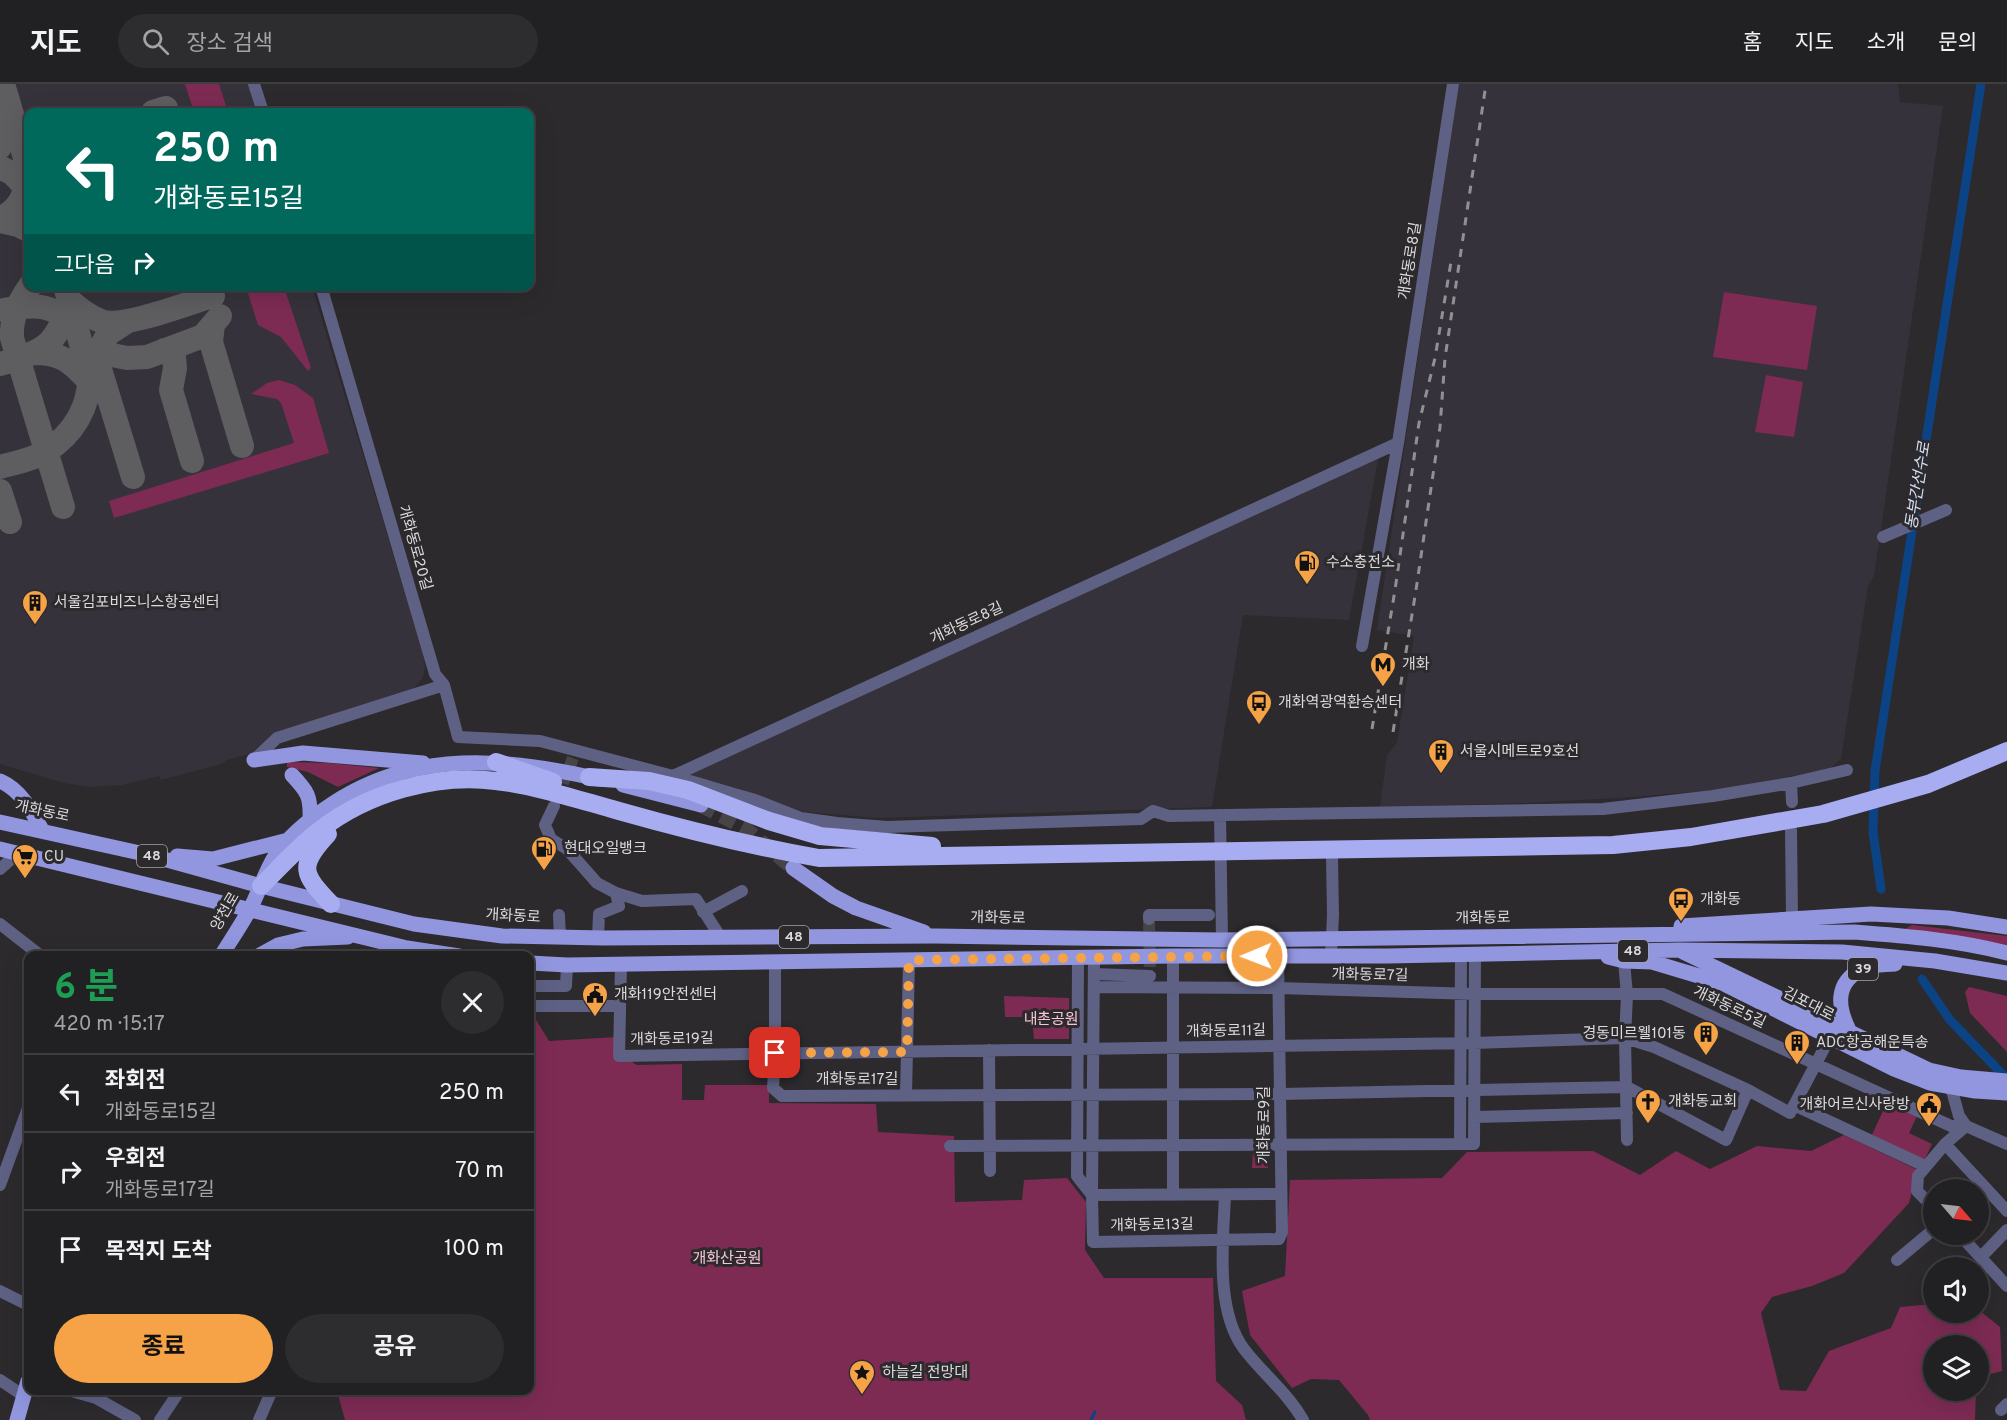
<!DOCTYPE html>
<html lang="ko">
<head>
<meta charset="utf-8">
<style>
	body { margin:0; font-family:Overpass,"Noto Sans KR",sans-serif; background:#2d2d2f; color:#f1f3f6; height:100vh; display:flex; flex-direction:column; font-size:22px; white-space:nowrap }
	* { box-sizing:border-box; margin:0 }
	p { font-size:20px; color:#a2a3a5 }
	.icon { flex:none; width:33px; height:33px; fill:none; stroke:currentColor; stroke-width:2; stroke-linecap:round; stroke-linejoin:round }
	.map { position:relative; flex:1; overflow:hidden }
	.side { position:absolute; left:24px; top:867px; width:510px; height:444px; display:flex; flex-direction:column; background:#212022; border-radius:12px; box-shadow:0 6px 24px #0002,0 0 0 2px #3e3e40 }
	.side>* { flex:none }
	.top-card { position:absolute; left:24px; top:24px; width:510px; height:183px; border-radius:12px; box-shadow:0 6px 24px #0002,0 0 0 2px #3e3e40; background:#00695c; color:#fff; overflow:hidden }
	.needle { width:39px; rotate:118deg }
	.buttons { position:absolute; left:1923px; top:1095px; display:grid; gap:12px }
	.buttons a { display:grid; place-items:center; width:66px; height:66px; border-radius:50%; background:#212022; box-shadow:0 6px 24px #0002,0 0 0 2px #3e3e40; font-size:30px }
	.pin { position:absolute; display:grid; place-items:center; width:51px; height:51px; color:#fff; margin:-26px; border-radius:12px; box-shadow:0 3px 9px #0006 }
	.me { position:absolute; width:66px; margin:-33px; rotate:269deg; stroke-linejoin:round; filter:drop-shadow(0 0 4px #0008) }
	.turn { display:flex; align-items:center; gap:21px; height:126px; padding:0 30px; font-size:27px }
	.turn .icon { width:78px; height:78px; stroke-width:2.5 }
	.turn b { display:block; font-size:42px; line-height:51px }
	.then { display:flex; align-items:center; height:57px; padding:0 30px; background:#0003; gap:12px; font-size:22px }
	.round { display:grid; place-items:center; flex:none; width:63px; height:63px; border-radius:32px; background:#2d2d2f }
	.summary { display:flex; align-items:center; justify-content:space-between; height:102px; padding:0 30px }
	h1 { font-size:36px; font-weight:700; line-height:45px; color:#1e9e55 }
	.cta { display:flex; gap:12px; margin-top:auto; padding:12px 30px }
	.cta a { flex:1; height:69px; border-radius:36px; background:#f5a346; color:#111; font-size:24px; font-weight:700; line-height:69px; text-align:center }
	.cta a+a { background:#2d2d2f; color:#f1f3f6 }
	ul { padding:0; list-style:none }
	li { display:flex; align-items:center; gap:18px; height:78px; padding:0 30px; border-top:2px solid #3e3e40 }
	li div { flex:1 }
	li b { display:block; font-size:22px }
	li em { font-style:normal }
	header { display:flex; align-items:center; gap:36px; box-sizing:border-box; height:84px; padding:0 30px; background:#212022; border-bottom:2px solid #3e3e40 }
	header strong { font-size:28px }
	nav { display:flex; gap:33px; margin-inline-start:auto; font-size:21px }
	.search { width:420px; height:54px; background:#2d2d2f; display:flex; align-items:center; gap:15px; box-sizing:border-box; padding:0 21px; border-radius:33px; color:#a2a3a5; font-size:22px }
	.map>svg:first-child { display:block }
</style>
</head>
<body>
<header>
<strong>지도</strong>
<div class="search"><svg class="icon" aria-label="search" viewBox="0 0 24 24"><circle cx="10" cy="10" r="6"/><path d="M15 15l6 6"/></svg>장소 검색</div>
<nav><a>홈</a><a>지도</a><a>소개</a><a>문의</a></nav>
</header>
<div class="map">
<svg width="2007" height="1336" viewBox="0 0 2007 1336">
	<rect width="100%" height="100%" fill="#2c2a2d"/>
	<path fill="#36323b" d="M 0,0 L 250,0 L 259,28 L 28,28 L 28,202 L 312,203 L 423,569 L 425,583 L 423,593 L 413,607 L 275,652 L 256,668 L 227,676 L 221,680 L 161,696 L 159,692 L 122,701 L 91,703 L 64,699 L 0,680 Z
		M 1459,0 L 1898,0 L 1900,18 L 1943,22 L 1874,492 L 1868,502 L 1841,675 L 1829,685 L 1725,705 L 1633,713 L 1527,719 L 1380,723 L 1387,671 L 1397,659 L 1414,552 L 1377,546 Z
		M 1378,375 L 1349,536 L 1243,531 L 1212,723 L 876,734 L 799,727 L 734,703 L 689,691 Z"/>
	<path fill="#7d2b53" d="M 185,0 L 219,0 L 228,28 L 194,28 Z
		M 246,203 L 284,203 L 311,284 L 308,287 L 281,253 L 258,241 Z
		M 1724,208 L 1817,222 L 1807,286 L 1713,273 Z
		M 1766,291 L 1803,298 L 1794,353 L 1755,348 Z
		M 279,296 L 295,301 L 313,314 L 329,369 L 114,434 L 109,417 L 294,359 L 281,319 L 277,315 L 251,310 L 267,299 Z
		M 287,678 L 328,679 L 379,684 L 338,703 L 308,688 L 287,683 Z
		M 1912,841 L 2007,852 L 2007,862 L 1905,845 Z
		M 1969,903 L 2007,912 L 2007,968 L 1970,929 L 1965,908 Z
		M 1004,912 L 1069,914 L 1069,955 L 1034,955 L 1032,933 L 1005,933 Z
		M 530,931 L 533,931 L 549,957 L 617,953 L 620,971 L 637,981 L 682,980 L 682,1016 L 704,1016 L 705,1001 L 769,1001 L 769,1019 L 876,1020 L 878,1048 L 954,1052 L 955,1118 L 1022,1116 L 1024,1096 L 1067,1094 L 1086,1118 L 1085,1166 L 1104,1194 L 1213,1194 L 1216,1297 L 1242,1321 L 1246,1336 L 345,1336 L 337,1307 L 530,1306 Z
		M 1889,1014 L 1919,1028 L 1909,1049 L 1932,1060 L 1923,1079 L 1870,1055 Z
		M 1844,1051 L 1918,1086 L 1909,1119 L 1844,1189 L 1812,1202 L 1772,1213 L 1761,1229 L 1780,1306 L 1806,1307 L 1829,1267 L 1891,1244 L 1900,1223 L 1933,1220 L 1934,1228 L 1978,1228 L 1979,1226 L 2000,1243 L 2002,1287 L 1979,1293 L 1978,1262 L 1934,1262 L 1934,1306 L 1976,1307 L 1975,1336 L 1370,1336 L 1368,1331 L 1339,1296 L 1311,1295 L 1292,1304 L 1250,1251 L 1242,1207 L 1285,1192 L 1290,1096 L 1442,1094 L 1467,1068 L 1593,1067 L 1640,1091 L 1676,1067 L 1710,1085 L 1757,1062 L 1811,1067 Z
		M 1253,1066 L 1269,1067 L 1268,1084 L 1252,1084 Z"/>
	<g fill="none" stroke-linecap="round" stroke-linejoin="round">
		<path stroke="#0c4385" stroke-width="3" d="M 1091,1336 L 1095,1328"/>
		<path stroke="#0c4385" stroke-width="9" d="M 1881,805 L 1873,748 L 1875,687 L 1981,0
			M 1922,895 L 1950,936 L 2007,995"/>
		<path stroke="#5e5d60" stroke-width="24" d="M 3,0 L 28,84
			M 153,28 L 166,24
			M 0,63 L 9,45 L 9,28
			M 0,83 L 13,90 L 28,106
			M 0,135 C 26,121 26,105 27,78
			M 0,137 L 18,141 L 28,146
			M 30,202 C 18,219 11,233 12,254 L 63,423
			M 68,215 C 78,224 90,234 104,238 C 127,243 188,219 213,212
			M 4,226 C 36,219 56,220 77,246
			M 128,237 L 108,250 L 96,272 L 133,393
			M 213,240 L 211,258 L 242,362
			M 164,266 L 174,273 L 175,284 L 171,306 L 192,377
			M 97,268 L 127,274 L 147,273 L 203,252 L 220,232
			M 35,269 C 62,269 71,278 89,297
			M 0,280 C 43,267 56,264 69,218
			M 0,383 C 14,379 32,376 45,368 C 73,351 91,322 89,289 L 65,202
			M 0,407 L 10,438"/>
		<path stroke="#464447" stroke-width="12" stroke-dasharray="12 6" stroke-linecap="butt" d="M 556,716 L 573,674
			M 1149,835 L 1150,892"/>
		<path stroke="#464447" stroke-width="15" stroke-dasharray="15 8" stroke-linecap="butt" d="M 701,721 L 743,743 L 793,784"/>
		<path stroke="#5e6184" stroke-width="12" d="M 254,0 L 263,28
			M 321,202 L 435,590 L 444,601 L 458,653 L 540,657 L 673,692 L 1398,359
			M 1883,453 L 1946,426
			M 1362,562 L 1398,359 L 1453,0
			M 254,676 L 277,654 L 444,601
			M 673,692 L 755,716 L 801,734 L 837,739 L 887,743 L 1141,735 L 1153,727 L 1169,732 L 1603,725 L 1713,712 L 1791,699 L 1847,686
			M 1791,699 L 1792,718
			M 554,722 L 545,741 L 551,755 L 567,765 L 597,799 L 616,809 L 619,822 L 599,830 L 598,854
			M 1220,731 L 1222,856
			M 1791,746 L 1792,833
			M 0,785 L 18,769
			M 616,809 L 642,817 L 696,815 L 721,854
			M 703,828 L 742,807
			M 559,831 L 560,853
			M 1149,835 L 1149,831 L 1209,831
			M 0,840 L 41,872
			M 1331,871 L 1333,831 L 1332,773
			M 1173,872 L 1173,1111
			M 1094,873 L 1092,1111 L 1093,1158 L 1279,1155 L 1282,1148 L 1278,871
			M 1078,874 L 1077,1092 L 1092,1111
			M 1624,877 L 1627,911 L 1625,954 L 1627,1056
			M 775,878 L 775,969 L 773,1004 L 782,1012 L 1280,1010 L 1627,1003 L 1726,1056 L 1748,1006
			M 621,880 L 619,972 L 1474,959 L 1625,954 L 1654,963 L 1748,1006 L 1790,1029 L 1830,953
			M 1094,890 L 1150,892
			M 530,902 L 566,902 L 567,881
			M 1094,903 L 1278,904 L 1474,910 L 1663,910 L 1951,1042 L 1966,1042
			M 530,922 L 620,922
			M 989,966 L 990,1087
			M 1949,996 L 1959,1032 L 1966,1042 L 2007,1060
			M 906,1011 L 909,876
			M 1794,1021 L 1925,1082
			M 1474,1033 L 1627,1029
			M 1460,1060 L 1461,870
			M 1945,1060 L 2007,1127
			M 950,1062 L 1474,1060 L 1475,870
			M 0,1101 L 28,1024
			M 1092,1111 L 1281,1110
			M 1225,1112 C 1223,1158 1215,1226 1244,1265 C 1262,1289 1288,1309 1303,1336
			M 1934,1124 L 1917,1107 L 1918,1092 L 1945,1060 L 1966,1042
			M 1959,1150 L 2007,1202
			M 1981,1173 L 2007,1146
			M 1897,1176 L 1934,1145
			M 0,1207 L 28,1221
			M 0,1296 L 24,1312
			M 68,1306 L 96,1314 L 135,1336
			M 2001,1326 L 2007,1320
			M 160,1336 L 180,1306
			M 259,1336 L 272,1306"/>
		<path stroke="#9196de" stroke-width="15" d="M 254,676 L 303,669 L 423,679
			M 292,691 C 307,707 311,712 310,735
			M 0,697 C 21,706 32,727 42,746
			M 623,701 L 701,721
			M 0,738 L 149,771 L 261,802 L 414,840 L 502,852 L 603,854 L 935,852 L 1222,856 L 1854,848 C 1906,852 1957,856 2007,869
			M 0,765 L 407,864 L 459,872
			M 177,772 L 213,775 L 288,756
			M 793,784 L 833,812 L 856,824 L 924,848
			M 1681,842 L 1871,830 L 1948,834 L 2007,843
			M 1683,868 L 1929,986 L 1961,993 L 2007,997
			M 221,872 C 231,856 241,841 250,825 C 259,808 265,788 275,772 C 290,750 311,734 332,720 C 415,665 507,674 599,695
			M 258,872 L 278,861 L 303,855 L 348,853
			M 1608,873 L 1624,877 L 1652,878 L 1722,899 L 1894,985 L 1930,999 L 1975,1007 L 2007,1009
			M 530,879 L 567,881 L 1173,872 L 1388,872 L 1679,866 L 1842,868 L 1935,877 L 2007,889
			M 1849,946 C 1838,924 1834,899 1862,885 C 1871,880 1884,881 1895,880
			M 17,1336 L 28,1297"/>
		<path stroke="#a8adf2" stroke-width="18" d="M 496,678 L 553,698
			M 589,693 L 649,697 L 688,706 L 769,737 L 820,752 L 932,762
			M 328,750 C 297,783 303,790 331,820
			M 261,802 C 280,783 299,762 320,746 C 367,709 437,689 496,697 C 538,702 579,716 619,727 C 686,746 751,762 819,774 L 1613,761 L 1691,753 L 1823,730 L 1928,700 L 2007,667"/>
		<path stroke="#919093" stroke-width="3" stroke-dasharray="8 8" stroke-linecap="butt" d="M 1372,645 L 1395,506 L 1419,339 L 1435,274 L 1451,178
			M 1393,648 L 1416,506 L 1440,343 L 1445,274 L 1486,0"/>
	</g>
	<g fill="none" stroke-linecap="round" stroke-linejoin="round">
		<path stroke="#f5a346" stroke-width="10" stroke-dasharray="0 18" d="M 775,969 L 907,968 L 909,876 L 1257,872"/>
	</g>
	<defs>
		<symbol id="fuel-pin" viewBox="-11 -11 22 30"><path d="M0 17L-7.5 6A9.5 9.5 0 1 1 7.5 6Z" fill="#f5a346" stroke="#2c2a2d"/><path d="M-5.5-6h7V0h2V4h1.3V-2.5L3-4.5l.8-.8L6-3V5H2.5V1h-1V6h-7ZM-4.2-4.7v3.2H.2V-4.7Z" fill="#111"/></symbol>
		<symbol id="building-pin" viewBox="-11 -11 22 30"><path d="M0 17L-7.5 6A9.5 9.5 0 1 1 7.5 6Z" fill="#f5a346" stroke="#2c2a2d"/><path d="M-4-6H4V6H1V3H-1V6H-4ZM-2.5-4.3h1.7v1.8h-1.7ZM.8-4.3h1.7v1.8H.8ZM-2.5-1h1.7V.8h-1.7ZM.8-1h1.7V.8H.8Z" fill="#111"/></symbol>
		<symbol id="metro-pin" viewBox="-11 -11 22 30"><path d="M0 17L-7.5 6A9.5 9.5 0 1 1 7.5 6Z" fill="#f5a346" stroke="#2c2a2d"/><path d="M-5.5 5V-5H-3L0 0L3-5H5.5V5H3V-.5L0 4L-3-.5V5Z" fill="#111"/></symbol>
		<symbol id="bus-pin" viewBox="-11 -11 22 30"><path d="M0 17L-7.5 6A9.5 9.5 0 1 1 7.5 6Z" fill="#f5a346" stroke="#2c2a2d"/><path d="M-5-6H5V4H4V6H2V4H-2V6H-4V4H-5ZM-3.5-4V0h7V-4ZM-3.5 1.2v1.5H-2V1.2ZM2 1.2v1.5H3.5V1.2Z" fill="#111"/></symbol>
		<symbol id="supermarket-pin" viewBox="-11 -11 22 30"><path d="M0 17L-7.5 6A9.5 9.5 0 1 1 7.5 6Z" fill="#f5a346" stroke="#2c2a2d"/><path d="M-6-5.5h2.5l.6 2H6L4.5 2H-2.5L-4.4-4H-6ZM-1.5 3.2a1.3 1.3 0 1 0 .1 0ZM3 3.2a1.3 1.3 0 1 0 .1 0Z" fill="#111"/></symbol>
		<symbol id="civic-pin" viewBox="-11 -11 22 30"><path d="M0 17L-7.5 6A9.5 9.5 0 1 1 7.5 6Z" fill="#f5a346" stroke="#2c2a2d"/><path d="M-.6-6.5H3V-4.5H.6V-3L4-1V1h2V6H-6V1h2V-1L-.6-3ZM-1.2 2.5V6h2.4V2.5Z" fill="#111"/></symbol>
		<symbol id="church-pin" viewBox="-11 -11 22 30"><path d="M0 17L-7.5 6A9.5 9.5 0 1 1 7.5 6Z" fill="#f5a346" stroke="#2c2a2d"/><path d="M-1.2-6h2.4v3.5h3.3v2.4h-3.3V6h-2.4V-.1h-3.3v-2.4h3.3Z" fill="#111"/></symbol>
		<symbol id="sight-pin" viewBox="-11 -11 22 30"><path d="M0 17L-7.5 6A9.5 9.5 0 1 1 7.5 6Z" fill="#f5a346" stroke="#2c2a2d"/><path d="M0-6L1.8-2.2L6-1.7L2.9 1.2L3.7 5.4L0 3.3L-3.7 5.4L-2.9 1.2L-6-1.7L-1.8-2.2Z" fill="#111"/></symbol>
	</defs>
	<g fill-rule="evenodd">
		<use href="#fuel-pin" x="1292" y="464" width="30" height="40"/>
		<use href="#building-pin" x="20" y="504" width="30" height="40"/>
		<use href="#metro-pin" x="1368" y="566" width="30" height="40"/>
		<use href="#bus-pin" x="1244" y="604" width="30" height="40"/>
		<use href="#building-pin" x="1426" y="653" width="30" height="40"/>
		<use href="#fuel-pin" x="529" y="750" width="30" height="40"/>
		<use href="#supermarket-pin" x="10" y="758" width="30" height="40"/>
		<use href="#bus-pin" x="1666" y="801" width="30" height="40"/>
		<use href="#civic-pin" x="580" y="896" width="30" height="40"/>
		<use href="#building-pin" x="1691" y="935" width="30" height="40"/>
		<use href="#building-pin" x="1782" y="944" width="30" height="40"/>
		<use href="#church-pin" x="1633" y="1003" width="30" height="40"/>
		<use href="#civic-pin" x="1914" y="1006" width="30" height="40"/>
		<use href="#sight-pin" x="847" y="1274" width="30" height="40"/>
	</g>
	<g text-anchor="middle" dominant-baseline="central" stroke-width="6" stroke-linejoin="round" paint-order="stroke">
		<g fill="#2c2a2d" stroke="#a6a5a8" stroke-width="1.5">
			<rect x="137" y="761" width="30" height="22" rx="4.5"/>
			<rect x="779" y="842" width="30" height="22" rx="4.5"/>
			<rect x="1618" y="856" width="30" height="22" rx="4.5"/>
			<rect x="1848" y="874" width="30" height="22" rx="4.5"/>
		</g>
		<g font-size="14" font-weight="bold" fill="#dbdadd">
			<text x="152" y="772">48</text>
			<text x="794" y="853">48</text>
			<text x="1633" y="867">48</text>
			<text x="1863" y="885">39</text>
		</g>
		<g font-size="15" fill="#dbdadd" stroke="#2c2a2d">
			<text transform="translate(1411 177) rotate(-81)">개화동로8길</text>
			<text transform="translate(414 464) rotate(74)">개화동로20길</text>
			<text transform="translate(967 540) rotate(-25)">개화동로8길</text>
			<text transform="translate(42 728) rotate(12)">개화동로</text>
			<text transform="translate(226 828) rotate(-60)">양천로</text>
			<text transform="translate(513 833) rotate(3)">개화동로</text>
			<text transform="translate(998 835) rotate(1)">개화동로</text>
			<text transform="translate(1483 835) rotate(-1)">개화동로</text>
			<text transform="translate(1370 892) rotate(1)">개화동로7길</text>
			<text transform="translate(1808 921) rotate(27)">김포대로</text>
			<text transform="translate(1729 924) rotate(25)">개화동로5길</text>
			<text transform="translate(1226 948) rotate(-1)">개화동로11길</text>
			<text transform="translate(672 956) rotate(-1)">개화동로19길</text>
			<text x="857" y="996">개화동로17길</text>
			<text transform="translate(1265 1041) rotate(-90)">개화동로9길</text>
			<text transform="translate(1152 1142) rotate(-1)">개화동로13길</text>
		</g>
		<g font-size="15" fill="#dbdadd" stroke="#2c2a2d" text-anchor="start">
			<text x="1326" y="479">수소충전소</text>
			<text x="54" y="519">서울김포비즈니스항공센터</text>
			<text x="1402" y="581">개화</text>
			<text x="1278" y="619">개화역광역환승센터</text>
			<text x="1460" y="668">서울시메트로9호선</text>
			<text x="564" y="765">현대오일뱅크</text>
			<text x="44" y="773">CU</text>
			<text x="1700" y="816">개화동</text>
			<text x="614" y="911">개화119안전센터</text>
			<text x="1686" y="950" text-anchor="end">경동미르웰101동</text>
			<text x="1816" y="959">ADC항공해운특송</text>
			<text x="1668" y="1018">개화동교회</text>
			<text x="1910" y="1021" text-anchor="end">개화어르신사랑방</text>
			<text x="882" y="1289">하늘길 전망대</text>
		</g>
		<g font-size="15" fill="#f6c5d8" stroke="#2c2a2d">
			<text x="1051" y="936">내촌공원</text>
			<text x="727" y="1175">개화산공원</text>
		</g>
		<g font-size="16" font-style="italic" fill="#d3e1f5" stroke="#2c2a2d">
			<text transform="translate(1919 402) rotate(-81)">동부간선수로</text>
		</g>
	</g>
</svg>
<div class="buttons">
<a><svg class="needle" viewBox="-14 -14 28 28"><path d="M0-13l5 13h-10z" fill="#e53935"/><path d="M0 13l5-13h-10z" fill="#a2a3a5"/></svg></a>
<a><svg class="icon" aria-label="sound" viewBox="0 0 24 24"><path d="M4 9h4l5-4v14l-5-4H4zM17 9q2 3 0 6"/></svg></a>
<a><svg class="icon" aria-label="layers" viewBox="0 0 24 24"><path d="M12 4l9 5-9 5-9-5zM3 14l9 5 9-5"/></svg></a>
</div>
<div class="pin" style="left:775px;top:969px;background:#d93025"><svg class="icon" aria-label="arrive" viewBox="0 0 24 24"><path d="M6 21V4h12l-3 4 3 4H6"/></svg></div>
<svg class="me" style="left:1257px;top:872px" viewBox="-20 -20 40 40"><circle r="17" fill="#f5a346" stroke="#fff" stroke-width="3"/><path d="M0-11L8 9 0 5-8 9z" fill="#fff"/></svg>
<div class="top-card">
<div class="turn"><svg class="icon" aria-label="left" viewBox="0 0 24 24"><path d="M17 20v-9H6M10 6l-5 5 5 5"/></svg><div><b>250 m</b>개화동로15길</div></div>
<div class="then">그다음<svg class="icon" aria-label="right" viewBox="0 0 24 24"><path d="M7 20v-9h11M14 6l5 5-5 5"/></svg></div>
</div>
<section class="side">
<div class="summary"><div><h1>6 분</h1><p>420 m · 15:17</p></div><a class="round"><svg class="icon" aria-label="close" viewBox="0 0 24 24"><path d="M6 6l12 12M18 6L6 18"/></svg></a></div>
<ul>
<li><svg class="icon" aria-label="left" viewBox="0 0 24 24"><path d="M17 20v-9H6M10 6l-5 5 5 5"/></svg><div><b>좌회전</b><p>개화동로15길</p></div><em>250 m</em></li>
<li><svg class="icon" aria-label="right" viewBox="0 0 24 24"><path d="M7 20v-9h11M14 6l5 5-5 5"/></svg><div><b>우회전</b><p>개화동로17길</p></div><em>70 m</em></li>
<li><svg class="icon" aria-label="arrive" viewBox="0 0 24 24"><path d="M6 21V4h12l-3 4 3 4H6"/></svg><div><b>목적지 도착</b></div><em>100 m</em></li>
</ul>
<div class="cta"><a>종료</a><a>공유</a></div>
</section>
</div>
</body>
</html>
